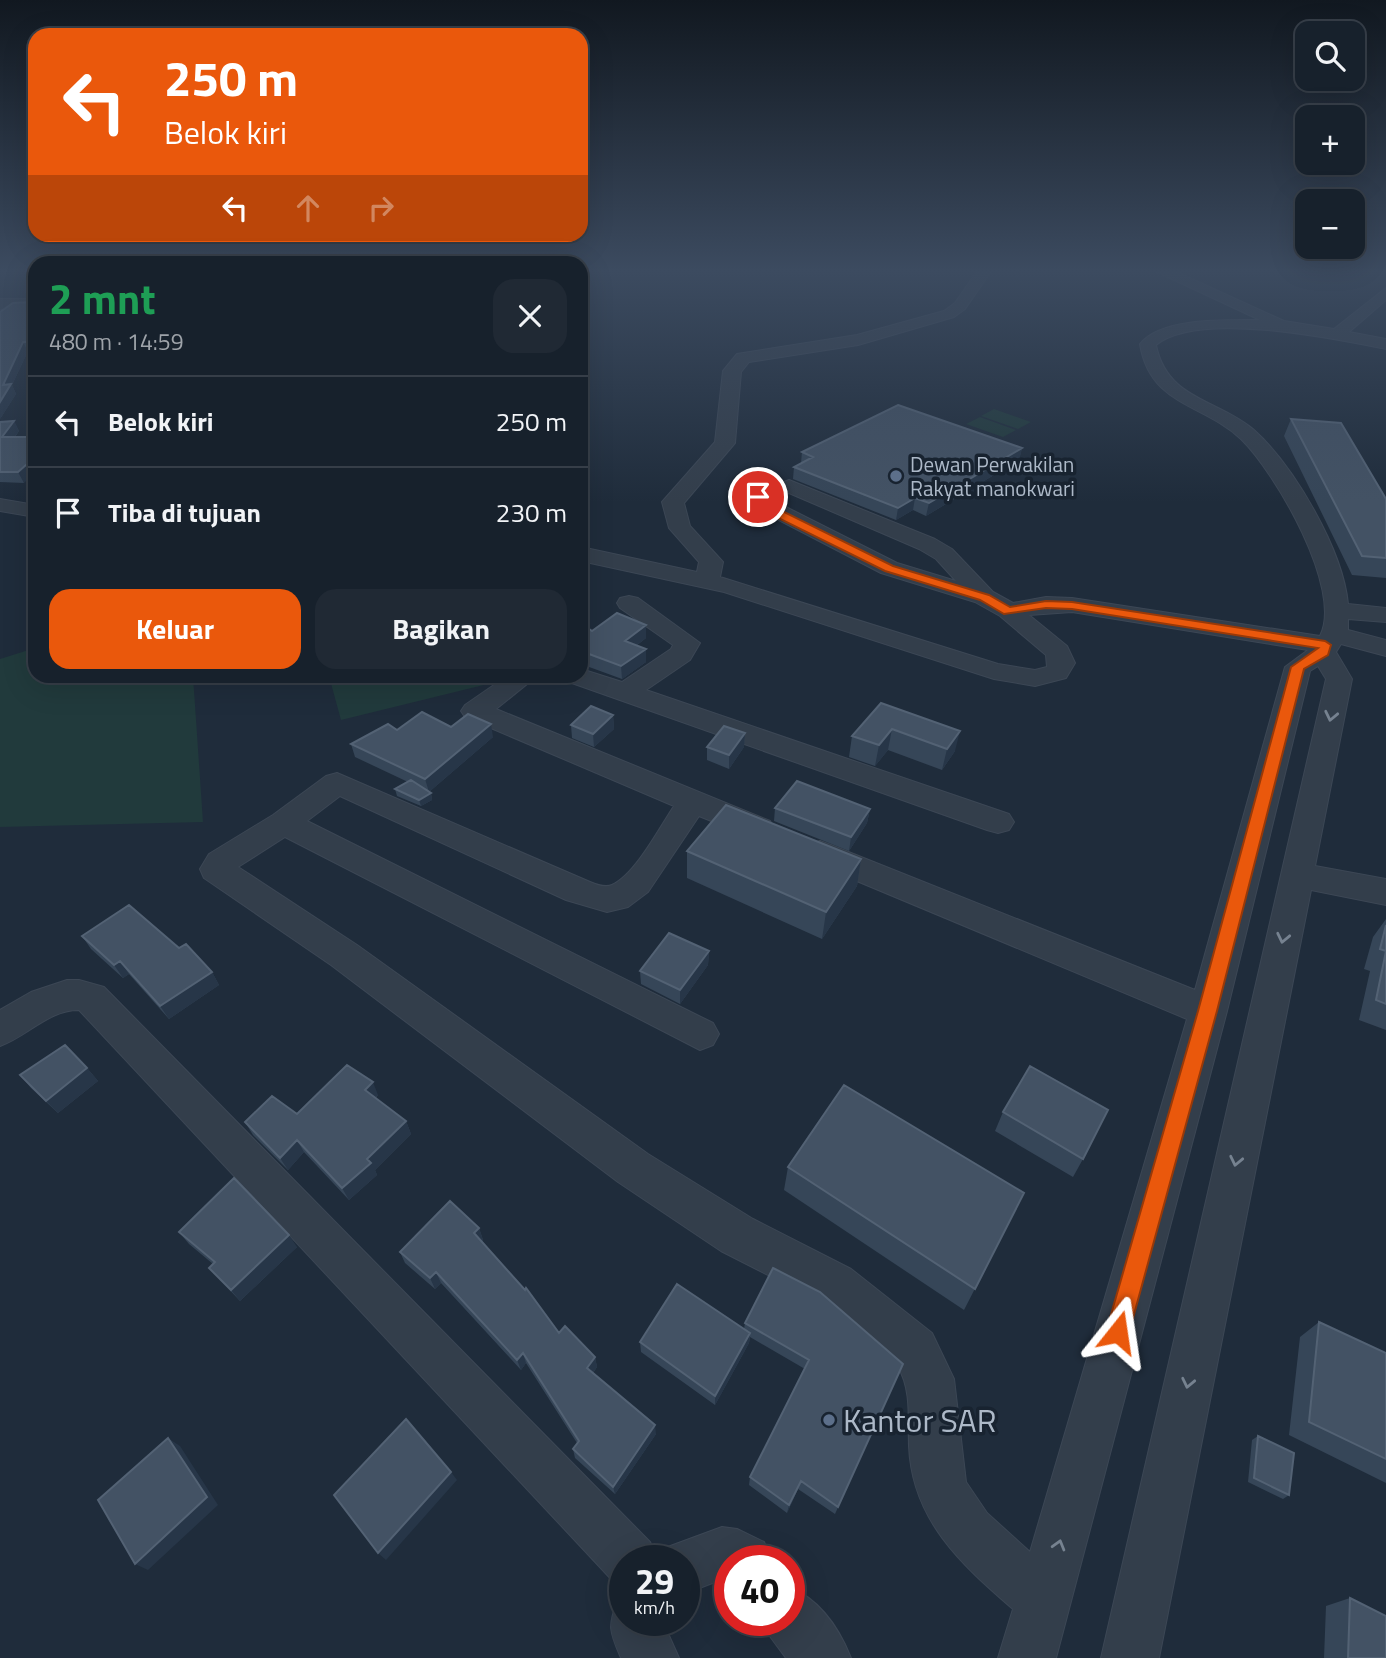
<!DOCTYPE html>
<html lang="id">
<head>
<meta charset="utf-8">
<style>
	body { margin:0; font-family:"Titillium Web",sans-serif; background:#202934; color:#f1f3f6; height:100vh; display:flex; flex-direction:column; font-size:26px; white-space:nowrap }
	* { box-sizing:border-box; margin:0 }
	p { font-size:23px; color:#9ea3a9 }
	.icon { flex:none; width:38px; height:38px; fill:none; stroke:currentColor; stroke-width:2; stroke-linecap:round; stroke-linejoin:round }
	.map { position:relative; flex:1; overflow:hidden }
	.side { position:absolute; left:28px; top:256px; width:560px; height:427px; display:flex; flex-direction:column; background:#17212c; border-radius:21px; box-shadow:0 7px 28px #0002,0 0 0 2px #363e48 }
	.side>* { flex:none }
	.guide { position:absolute; left:28px; top:28px; width:560px; height:214px; border-radius:21px; box-shadow:0 7px 28px #0002,0 0 0 2px #363e48; background:#ea580c; color:#fff; overflow:hidden }
	.controls { position:absolute; left:1295px; top:21px; display:grid; gap:14px }
	.controls a { display:grid; place-items:center; width:70px; height:70px; border-radius:14px; background:#17212c; box-shadow:0 7px 28px #0002,0 0 0 2px #363e48; font-size:35px }
	.speed { position:absolute; left:609px; top:1545px; display:flex; gap:14px; font-size:35px; font-weight:700; text-align:center }
	.speed>* { display:grid; place-content:center; width:91px; height:91px; border-radius:50%; background:#17212c; box-shadow:0 7px 28px #0002,0 0 0 2px #363e48; line-height:1 }
	.speed small { font-size:18px; font-weight:400 }
	.speed .limit { border:10px solid #d22; background:#fff; color:#111 }
	.pin { position:absolute; display:grid; place-items:center; width:60px; height:60px; color:#fff; margin:-30px; border:4px solid #fff; border-radius:50%; box-shadow:0 2px 7px #0007 }
	.me { position:absolute; width:77px; margin:-38px; rotate:15deg; stroke-linejoin:round; filter:drop-shadow(0 0 5px #0008) }
	.turn { display:flex; align-items:center; gap:24px; height:147px; padding:0 21px; font-size:32px }
	.turn .icon { width:91px; height:91px; stroke-width:2.5 }
	.turn b { display:block; font-size:49px; line-height:60px }
	.lanes { display:flex; align-items:center; height:66px; padding:0 21px; background:#0003; justify-content:center; gap:35px; direction:ltr }
	.lanes .off { opacity:.35 }
	.round { display:grid; place-items:center; flex:none; width:74px; height:74px; border-radius:21px; background:#202934 }
	.head { display:flex; align-items:center; justify-content:space-between; height:119px; padding:0 21px }
	h1 { font-size:42px; font-weight:700; line-height:52px; color:#1e9e55 }
	.button { display:flex; gap:14px; margin-top:auto; padding:14px 21px }
	.button a { flex:1; height:80px; border-radius:21px; background:#ea580c; color:#fff; font-size:28px; font-weight:700; line-height:80px; text-align:center }
	.button a+a { background:#202934; color:#f1f3f6 }
	ul { padding:0; list-style:none }
	li { display:flex; align-items:center; gap:21px; height:91px; padding:0 21px; border-top:2px solid #363e48 }
	li div { flex:1 }
	li b { display:block; font-size:26px }
	li em { font-style:normal }
	.map>svg:first-child { display:block }
</style>
</head>
<body>
<div class="map">
<svg width="1386" height="1658" viewBox="0 0 1386 1658">
	<rect width="100%" height="100%" fill="#1f2c3b"/>
	<path fill="#213a3c" d="M 994,409 L 1031,422 L 1018,429 L 981,416 Z
		M 980,417 L 1016,430 L 1003,437 L 966,424 Z
		M 35,648 L 35,676 L 193,676 L 203,822 L 0,827 L 0,659 Z
		M 329,676 L 497,676 L 500,681 L 341,720 Z"/>
	<g fill="none" stroke-linecap="round" stroke-linejoin="round">
		<defs>
			<path id="minor" d="M 978,270 L 992,270 L 965,309 L 954,317 L 858,345 L 749,362 L 741,372 L 735,443 L 684,503 L 690,526 L 723,562 L 720,577 L 998,664 L 1035,670 L 1047,667 L 1046,655 L 1000,616 L 975,602 L 881,573 L 748,504 L 744,500 L 748,496 L 789,480 L 935,539 L 952,549 L 993,592 L 1013,603 L 1046,597 L 1072,598 L 1320,636 C 1344,590 1275,472 1241,439 C 1203,403 1150,406 1140,344 C 1161,317 1228,320 1260,320 L 1153,270 L 1172,270 L 1284,321 L 1334,329 L 1386,288 L 1386,300 L 1349,332 L 1386,339 L 1386,349 C 1336,339 1198,310 1156,345 C 1167,400 1218,399 1254,430 C 1294,466 1343,550 1348,604 L 1386,608 L 1386,622 L 1348,619 L 1348,630 L 1386,640 L 1386,656 L 1341,644 L 1336,652 L 1352,679 L 1315,866 L 1386,879 L 1386,905 L 1311,890 L 1159,1658 L 1101,1658 L 1326,679 L 1318,666 L 1310,671 L 1227,1011 L 1056,1658 L 998,1658 L 1013,1609 C 961,1564 912,1520 909,1446 C 908,1420 912,1390 898,1367 L 819,1301 L 721,1251 L 618,1182 L 331,965 L 204,878 L 200,869 L 209,854 L 273,815 L 326,776 L 337,773 L 590,882 C 597,885 605,888 612,885 C 635,875 660,827 674,806 L 465,717 L 461,711 L 465,705 L 507,676 L 537,676 L 496,709 L 770,821 L 775,829 L 770,837 L 759,840 L 699,816 L 648,892 L 628,907 L 607,912 L 566,900 L 340,796 L 307,821 L 713,1023 L 719,1034 L 713,1045 L 700,1050 L 285,837 L 238,867 L 357,945 L 648,1154 L 753,1219 L 851,1269 L 932,1333 L 954,1379 L 966,1482 L 987,1513 L 1030,1552 L 1187,1019 L 809,861 L 804,853 L 809,845 L 820,841 L 831,845 L 1195,990 L 1285,667 L 1308,650 L 1072,612 L 1029,615 L 1067,646 L 1075,663 L 1066,678 L 1035,686 L 994,679 L 724,592 L 581,561 L 581,547 L 697,572 L 699,562 L 669,528 L 662,502 L 715,442 L 723,371 L 737,354 L 857,335 L 944,311 L 955,303 ZM 789,493 L 919,549 L 936,559 L 956,581 L 897,563 L 772,500 Z
				M 0,299 L 35,299 L 35,309 L 0,309 Z
				M 0,499 L 35,505 L 35,517 L 0,511 Z
				M 629,596 L 638,598 L 700,643 L 690,660 L 646,690 L 1009,814 L 1014,822 L 1009,830 L 998,833 L 987,830 L 569,682 L 565,676 L 581,676 L 581,669 L 622,682 L 671,649 L 673,645 L 620,608 L 617,603 L 620,598 Z
				M 67,980 L 79,980 L 104,987 L 650,1542 L 658,1561 L 625,1561 L 625,1586 L 612,1580 L 79,1010 C 48,1010 28,1036 0,1046 L 0,1010 L 31,992 Z
				M 722,1527 L 737,1529 L 764,1542 L 772,1561 L 730,1561 L 730,1582 L 715,1582 L 684,1594 L 684,1561 L 659,1561 L 665,1548 Z
				M 789,1587 C 819,1599 839,1628 851,1658 L 786,1658 L 769,1635 L 763,1620 L 789,1620 Z
				M 625,1597 L 625,1620 L 666,1620 L 666,1629 L 679,1658 L 621,1658 C 610,1632 607,1627 618,1600 Z"/>
		</defs>
		<use href="#minor" stroke="#3c4755" stroke-width="2"/>
		<use href="#minor" fill="#333e4b" fill-rule="evenodd"/>
	</g>
	<path fill="#364658" d="M 35,288 L 35,351 L 28,351 L 12,385 L 16,394 L 0,419 L 33,302 Z
		M 1291,419 L 1386,499 L 1386,578 L 1352,575 L 1284,436 Z
		M 14,421 L 19,431 L 15,437 L 24,483 L 0,482 L 0,422 Z
		M 1022,448 L 1019,460 L 926,516 L 913,510 L 896,520 L 793,479 L 794,467 L 801,463 L 802,452 Z
		M 581,624 L 592,631 L 646,638 L 636,646 L 646,649 L 646,662 L 622,679 L 581,664 Z
		M 881,703 L 955,751 L 942,770 L 888,750 L 875,766 L 849,757 L 852,736 Z
		M 613,715 L 614,729 L 594,747 L 572,738 L 571,725 Z
		M 451,727 L 493,737 L 429,792 L 431,793 L 432,800 L 421,806 L 397,796 L 395,789 L 408,782 L 355,757 L 351,744 L 397,730 Z
		M 745,733 L 744,747 L 729,769 L 707,760 L 707,747 Z
		M 775,808 L 870,809 L 867,823 L 849,851 L 774,821 Z
		M 687,851 L 861,859 L 857,886 L 822,939 L 687,878 Z
		M 1386,919 L 1386,1030 L 1359,1020 L 1370,971 L 1364,969 L 1373,937 Z
		M 82,936 L 179,948 L 212,972 L 219,985 L 169,1019 L 129,974 L 123,978 L 91,949 Z
		M 709,951 L 708,965 L 680,1004 L 641,984 L 640,971 Z
		M 87,1068 L 98,1081 L 58,1113 L 31,1088 L 20,1075 Z
		M 378,1095 L 376,1098 L 406,1121 L 411,1134 L 375,1170 L 377,1175 L 349,1200 L 304,1152 L 288,1170 L 253,1135 L 245,1122 L 297,1114 Z
		M 1003,1112 L 1083,1159 L 1073,1177 L 995,1131 Z
		M 788,1167 L 1024,1193 L 964,1310 L 784,1190 Z
		M 479,1228 L 483,1240 L 482,1241 L 559,1333 L 595,1357 L 597,1367 L 593,1373 L 656,1434 L 615,1494 L 575,1458 L 573,1449 L 577,1443 L 526,1363 L 521,1370 L 441,1283 L 435,1289 L 405,1263 L 400,1252 Z
		M 179,1232 L 297,1247 L 240,1301 L 209,1268 L 213,1264 L 189,1244 Z
		M 1319,1322 L 1386,1353 L 1386,1483 L 1289,1435 L 1300,1337 Z
		M 745,1323 L 903,1364 L 835,1514 L 798,1489 L 787,1513 L 749,1485 L 750,1477 L 805,1369 L 750,1337 L 749,1343 L 715,1405 L 641,1352 L 640,1342 L 744,1329 Z
		M 1258,1436 L 1289,1495 L 1283,1499 L 1248,1482 L 1252,1440 Z
		M 1350,1598 L 1386,1658 L 1324,1658 L 1326,1606 Z"/>
	<path fill="#273648" d="M 23,342 L 28,351 L 12,385 L 16,394 L 0,419 L 0,402 L 3,385 Z
		M 14,421 L 19,431 L 7,447 L 2,437 Z
		M 1022,448 L 1019,460 L 926,516 L 929,503 Z
		M 35,457 L 35,472 L 24,483 L 18,472 Z
		M 915,498 L 913,510 L 896,520 L 898,508 Z
		M 646,625 L 646,638 L 625,654 L 625,641 Z
		M 646,649 L 646,662 L 622,679 L 621,666 Z
		M 613,715 L 614,729 L 594,747 L 593,734 Z
		M 491,724 L 493,737 L 429,792 L 425,779 Z
		M 892,729 L 888,750 L 875,766 L 879,745 Z
		M 960,731 L 955,751 L 942,770 L 947,749 Z
		M 745,733 L 744,747 L 729,769 L 729,755 Z
		M 431,793 L 432,800 L 421,806 L 419,800 Z
		M 870,809 L 867,823 L 849,851 L 851,837 Z
		M 861,859 L 857,886 L 822,939 L 826,912 Z
		M 709,951 L 708,965 L 680,1004 L 680,990 Z
		M 120,961 L 129,974 L 123,978 L 114,965 Z
		M 212,972 L 219,985 L 169,1019 L 160,1006 Z
		M 87,1068 L 98,1081 L 58,1113 L 46,1101 Z
		M 373,1082 L 378,1095 L 371,1102 L 365,1090 Z
		M 406,1121 L 411,1134 L 375,1170 L 377,1175 L 349,1200 L 342,1188 L 367,1159 Z
		M 297,1140 L 304,1152 L 288,1170 L 280,1158 Z
		M 479,1228 L 483,1240 L 479,1244 L 474,1233 Z
		M 289,1235 L 297,1247 L 240,1301 L 231,1290 Z
		M 436,1272 L 441,1283 L 435,1289 L 430,1278 Z
		M 750,1333 L 749,1343 L 715,1405 L 715,1396 Z
		M 523,1353 L 526,1363 L 521,1370 L 517,1360 Z
		M 595,1357 L 597,1367 L 589,1378 L 587,1368 Z
		M 655,1425 L 656,1434 L 615,1494 L 613,1487 Z
		M 168,1438 L 180,1446 L 218,1505 L 148,1570 L 135,1564 Z
		M 451,1472 L 457,1480 L 386,1560 L 378,1553 Z
		M 801,1481 L 798,1489 L 787,1513 L 789,1505 Z"/>
	<path fill="#435264" stroke="#536274" stroke-width="2" d="M 35,288 L 35,342 L 23,342 L 3,385 L 11,384 L 0,402 L 0,312 L 13,303 L 33,302 L 34,289 Z
		M 898,405 L 1022,448 L 929,503 L 915,498 L 898,508 L 794,467 L 813,457 L 802,452 Z
		M 1291,419 L 1341,423 L 1386,499 L 1386,558 L 1362,556 Z
		M 14,421 L 2,437 L 35,437 L 35,457 L 18,472 L 0,472 L 0,422 Z
		M 617,613 L 646,625 L 625,641 L 646,649 L 621,666 L 581,651 L 581,624 L 582,624 L 592,631 Z
		M 881,703 L 960,731 L 947,749 L 892,729 L 879,745 L 852,736 Z
		M 591,706 L 613,715 L 593,734 L 571,725 Z
		M 422,712 L 451,727 L 468,714 L 491,724 L 425,779 L 351,744 L 388,724 L 397,730 Z
		M 724,726 L 745,733 L 729,755 L 707,747 Z
		M 411,780 L 431,793 L 419,800 L 395,789 Z
		M 797,781 L 870,809 L 851,837 L 775,808 Z
		M 726,805 L 861,859 L 826,912 L 687,851 Z
		M 129,905 L 179,948 L 186,944 L 212,972 L 160,1006 L 120,961 L 114,965 L 82,936 Z
		M 1386,925 L 1386,1004 L 1376,1000 L 1386,951 L 1380,949 Z
		M 669,933 L 709,951 L 680,990 L 640,971 Z
		M 65,1045 L 87,1068 L 46,1101 L 20,1075 Z
		M 347,1065 L 373,1082 L 365,1090 L 406,1121 L 367,1159 L 371,1163 L 342,1188 L 297,1140 L 280,1158 L 245,1122 L 272,1096 L 297,1114 Z
		M 1030,1066 L 1108,1110 L 1083,1159 L 1003,1112 Z
		M 844,1085 L 1024,1193 L 975,1289 L 788,1167 Z
		M 234,1178 L 289,1235 L 231,1290 L 209,1268 L 215,1262 L 179,1232 Z
		M 450,1201 L 479,1228 L 474,1233 L 525,1290 L 526,1288 L 559,1333 L 565,1326 L 595,1357 L 587,1368 L 655,1425 L 613,1487 L 573,1449 L 579,1441 L 523,1353 L 517,1360 L 436,1272 L 430,1278 L 400,1252 Z
		M 773,1268 L 820,1292 L 903,1364 L 838,1507 L 801,1481 L 789,1505 L 750,1477 L 809,1360 L 745,1323 Z
		M 677,1284 L 750,1333 L 715,1396 L 640,1342 Z
		M 1319,1322 L 1386,1353 L 1386,1459 L 1309,1422 Z
		M 406,1419 L 451,1472 L 378,1553 L 334,1495 Z
		M 1258,1436 L 1294,1453 L 1289,1495 L 1254,1478 Z
		M 168,1438 L 207,1497 L 135,1564 L 98,1500 Z
		M 1350,1598 L 1386,1616 L 1386,1658 L 1348,1658 Z"/>
	<defs><path id="oneway-chevron" d="M-2-3.5L2.5 0L-2 3.5" fill="none" stroke-width="1.6" stroke-linecap="round" stroke-linejoin="round" transform="scale(1.75)"/></defs>
	<g stroke="#768290">
		<use href="#oneway-chevron" transform="translate(1331 716) rotate(102)"/>
		<use href="#oneway-chevron" transform="translate(1283 938) rotate(102)"/>
		<use href="#oneway-chevron" transform="translate(1236 1161) rotate(102)"/>
		<use href="#oneway-chevron" transform="translate(1188 1383) rotate(102)"/>
		<use href="#oneway-chevron" transform="translate(1059 1545) rotate(-74)"/>
	</g>
	<linearGradient id="sky" x2="0" y2="1"><stop stop-color="#111820"/><stop offset="0.54" stop-color="#3c4b60"/><stop offset="1" stop-color="#3c4b60" stop-opacity="0"/></linearGradient>
	<rect width="1386" height="502" fill="url(#sky)"/>
	<path fill="#ea580c" stroke="#983908" stroke-width="2" d="M 754,495 L 761,495 L 762,501 L 893,566 L 989,595 L 1010,607 L 1046,601 L 1072,602 L 1325,641 L 1331,645 L 1328,655 L 1304,669 L 1217,1011 L 1127,1340 L 1118,1344 L 1110,1340 L 1106,1332 L 1198,1011 L 1291,667 L 1318,648 L 1072,609 L 1046,608 L 1004,614 L 980,600 L 885,571 L 754,506 L 750,500 Z"/>
	<g fill="#5c6f8a" stroke="#182330" stroke-width="2.5">
		<circle cx="896" cy="476" r="7"/>
		<circle cx="829" cy="1420" r="7"/>
	</g>
	<g text-anchor="middle" dominant-baseline="central" stroke-width="7" stroke-linejoin="round" paint-order="stroke">
		<g font-size="21" fill="#adb9c8" stroke="#182330" text-anchor="start">
			<text x="910" y="464">Dewan Perwakilan<tspan x="910" dy="24">Rakyat manokwari</tspan></text>
		</g>
		<g font-size="32" fill="#adb9c8" stroke="#182330" text-anchor="start">
			<text x="843" y="1420">Kantor SAR</text>
		</g>
	</g>
</svg>
<div class="controls">
<a><svg class="icon" aria-label="search" viewBox="0 0 24 24"><circle cx="10" cy="10" r="6"/><path d="M15 15l6 6"/></svg></a>
<a>+</a>
<a>−</a>
</div>
<div class="speed"><div>29<small>km/h</small></div><div class="limit">40</div></div>
<div class="pin" style="left:758px;top:497px;background:#d93025"><svg class="icon" aria-label="arrive" viewBox="0 0 24 24"><path d="M6 21V4h12l-3 4 3 4H6"/></svg></div>
<svg class="me" style="left:1118px;top:1332px" viewBox="-20 -20 40 40"><path d="M0-17L14 15 0 8-14 15z" fill="#ea580c" stroke="#fff" stroke-width="4"/></svg>
<div class="guide">
<div class="turn"><svg class="icon" aria-label="left" viewBox="0 0 24 24"><path d="M17 20v-9H6M10 6l-5 5 5 5"/></svg><div><b>250 m</b>Belok kiri</div></div>
<div class="lanes"><svg class="icon" aria-label="left" viewBox="0 0 24 24"><path d="M17 20v-9H6M10 6l-5 5 5 5"/></svg><svg class="icon off" aria-label="ahead" viewBox="0 0 24 24"><path d="M12 20V5M6 11l6-6 6 6"/></svg><svg class="icon off" aria-label="right" viewBox="0 0 24 24"><path d="M7 20v-9h11M14 6l5 5-5 5"/></svg></div>
</div>
<section class="side">
<div class="head"><div><h1>2 mnt</h1><p>480 m · 14:59</p></div><a class="round"><svg class="icon" aria-label="close" viewBox="0 0 24 24"><path d="M6 6l12 12M18 6L6 18"/></svg></a></div>
<ul>
<li><svg class="icon" aria-label="left" viewBox="0 0 24 24"><path d="M17 20v-9H6M10 6l-5 5 5 5"/></svg><div><b>Belok kiri</b></div><em>250 m</em></li>
<li><svg class="icon" aria-label="arrive" viewBox="0 0 24 24"><path d="M6 21V4h12l-3 4 3 4H6"/></svg><div><b>Tiba di tujuan</b></div><em>230 m</em></li>
</ul>
<div class="button"><a>Keluar</a><a>Bagikan</a></div>
</section>
</div>
</body>
</html>
